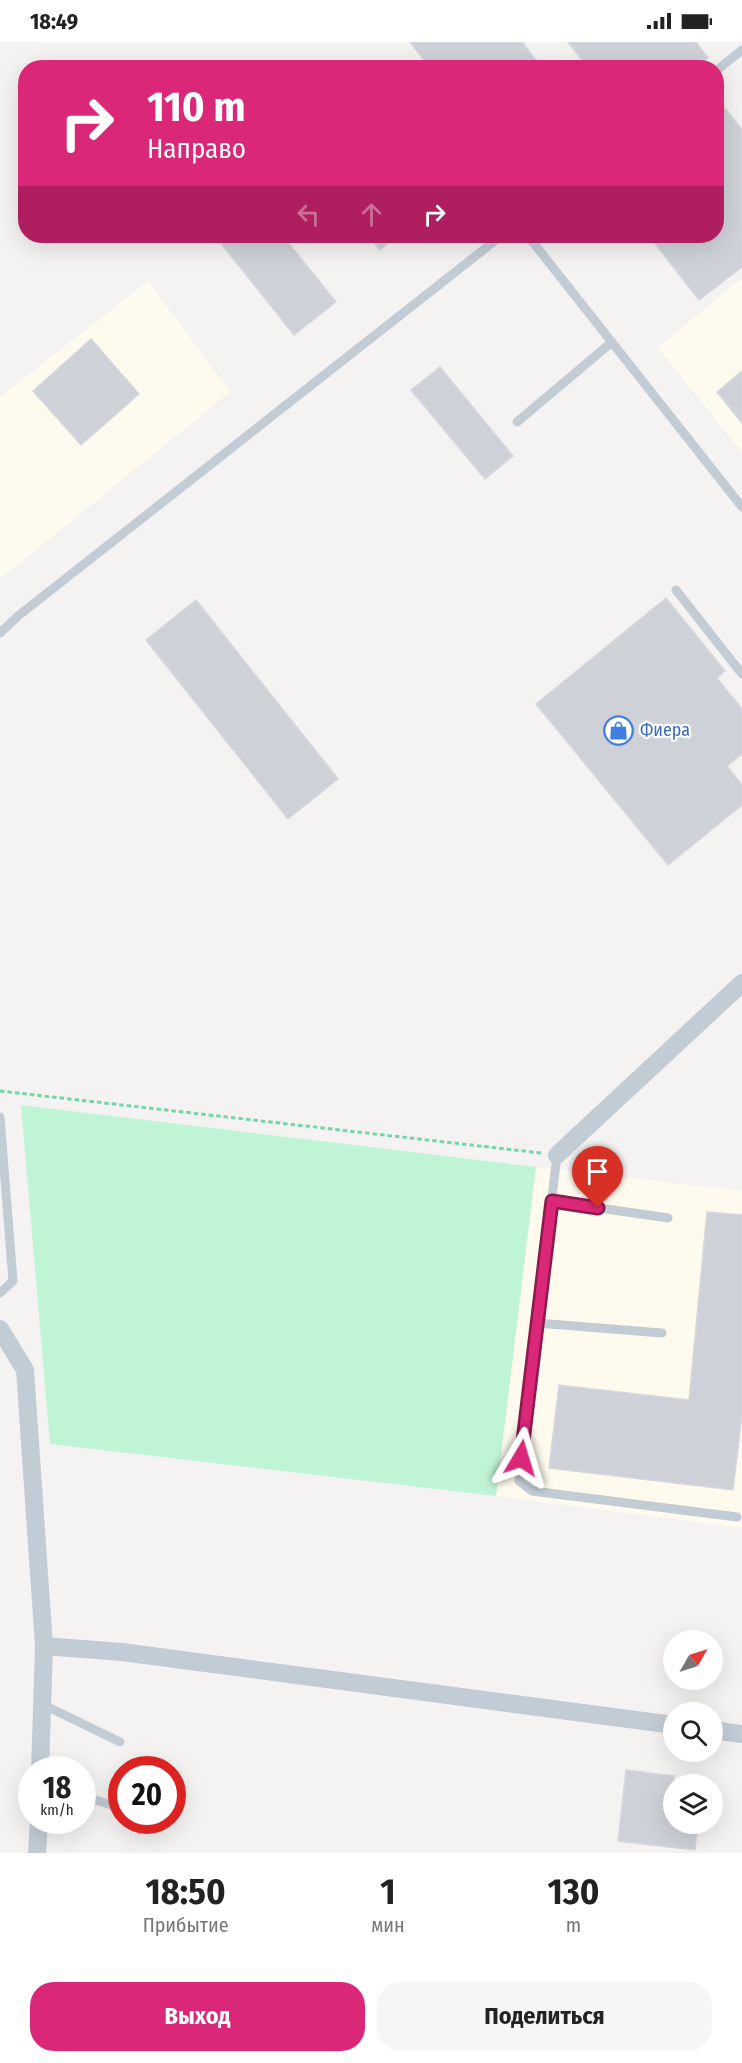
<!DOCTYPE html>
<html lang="ru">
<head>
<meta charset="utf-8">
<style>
	body { margin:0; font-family:"Fira Sans Condensed",sans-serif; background:#f6f6f6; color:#222; height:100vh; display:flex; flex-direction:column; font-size:22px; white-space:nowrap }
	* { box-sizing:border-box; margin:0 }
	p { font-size:20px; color:#767676 }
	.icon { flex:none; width:33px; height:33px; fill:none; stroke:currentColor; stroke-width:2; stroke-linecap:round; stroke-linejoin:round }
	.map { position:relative; height:1811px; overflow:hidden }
	.details { display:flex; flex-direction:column; background:#fff; flex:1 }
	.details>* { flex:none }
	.hud { position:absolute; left:18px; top:18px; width:706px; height:183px; border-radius:24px; box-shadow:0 6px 24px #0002; background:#db2777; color:#fff; overflow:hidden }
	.needle { width:39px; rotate:51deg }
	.controls { position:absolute; left:663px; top:1588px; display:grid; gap:12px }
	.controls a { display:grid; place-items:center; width:60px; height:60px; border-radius:50%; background:#fff; box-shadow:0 6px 24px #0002; font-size:30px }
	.speed { position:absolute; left:18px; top:1714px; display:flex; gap:12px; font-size:30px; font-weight:700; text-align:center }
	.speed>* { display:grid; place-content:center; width:78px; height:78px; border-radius:50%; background:#fff; box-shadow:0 6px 24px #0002; line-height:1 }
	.speed small { font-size:15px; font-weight:400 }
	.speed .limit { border:9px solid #d22; background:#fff; color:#111 }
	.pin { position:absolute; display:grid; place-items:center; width:51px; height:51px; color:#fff; margin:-62px -26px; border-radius:50% 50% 50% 0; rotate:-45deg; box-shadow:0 0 6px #0007 }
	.pin .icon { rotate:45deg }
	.me { position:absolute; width:66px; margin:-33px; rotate:7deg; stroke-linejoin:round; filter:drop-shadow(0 0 4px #0008) }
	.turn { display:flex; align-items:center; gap:21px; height:126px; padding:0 30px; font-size:27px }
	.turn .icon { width:78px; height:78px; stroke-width:2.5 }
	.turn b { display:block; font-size:42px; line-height:51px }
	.lanes { display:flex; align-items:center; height:57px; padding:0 30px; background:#0003; justify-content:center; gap:30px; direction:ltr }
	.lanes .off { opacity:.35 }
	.eta { display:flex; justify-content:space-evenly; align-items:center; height:102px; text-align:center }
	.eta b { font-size:36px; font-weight:700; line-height:42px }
	.action { display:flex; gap:12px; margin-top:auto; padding:12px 30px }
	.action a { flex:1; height:69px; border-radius:24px; background:#db2777; color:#fff; font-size:24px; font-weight:700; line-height:69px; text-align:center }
	.action a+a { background:#f6f6f6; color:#222 }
	.status { display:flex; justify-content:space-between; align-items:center; height:42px; padding:0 30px; background:#fff; direction:ltr }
	.status svg { height:16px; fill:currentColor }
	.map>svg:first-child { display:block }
</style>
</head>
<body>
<div class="status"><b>18:49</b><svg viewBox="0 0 49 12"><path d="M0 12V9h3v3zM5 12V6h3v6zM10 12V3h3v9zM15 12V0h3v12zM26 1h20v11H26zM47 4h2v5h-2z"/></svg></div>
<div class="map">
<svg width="742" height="1811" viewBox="0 0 742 1811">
	<rect width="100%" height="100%" fill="#f5f3f2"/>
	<path fill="#fefaed" d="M 742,236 L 742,410 L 658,306 Z
		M 148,239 L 230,350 L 0,537 L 0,355 Z
		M 536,1125 L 742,1149 L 742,1486 L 496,1454 Z"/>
	<path fill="#bff4d5" d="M 21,1063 L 536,1125 L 496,1454 L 50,1402 Z"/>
	<path fill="#ced1d8" stroke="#d6d8de" stroke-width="1.5" d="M 410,0 L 522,0 L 542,26 L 430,26 Z
		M 568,0 L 696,0 L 708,16 L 696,26 L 588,26 Z
		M 717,56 L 742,88 L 742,225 L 699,258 L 649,194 L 717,194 Z
		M 215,194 L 283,194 L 336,260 L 294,293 Z
		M 368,194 L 397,194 L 380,208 Z
		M 91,297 L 139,352 L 81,403 L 33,349 Z
		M 440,325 L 513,414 L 485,437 L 411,348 Z
		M 742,329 L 742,381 L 717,350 Z
		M 666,556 L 725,629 L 717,636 L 742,667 L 742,712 L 727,724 L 742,743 L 742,763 L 668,823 L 536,662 Z
		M 196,558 L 338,737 L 288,777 L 146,598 Z
		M 707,1170 L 742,1173 L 742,1373 L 733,1448 L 549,1426 L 559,1343 L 689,1358 Z
		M 626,1728 L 674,1734 L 674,1782 L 698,1782 L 695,1808 L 618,1799 Z"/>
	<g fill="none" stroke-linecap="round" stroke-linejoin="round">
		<path stroke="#73d6a8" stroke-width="3" stroke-dasharray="4.5 3" stroke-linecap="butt" d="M 0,1049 L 541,1111"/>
		<path stroke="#c2ccd5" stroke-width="9" d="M 717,28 L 742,8
			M 528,194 L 742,465
			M 517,380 L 612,300
			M 676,548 L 742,632
			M 0,591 L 18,574 L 501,194
			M 0,1075 L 13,1239 L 0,1251
			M 557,1113 L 519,1439 L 532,1449 L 737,1475
			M 552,1159 L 668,1176
			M 537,1281 L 662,1291
			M 42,1662 L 120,1700
			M 82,1754 L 122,1766"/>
		<path stroke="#c2ccd5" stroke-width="18" d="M 557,1113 L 742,941
			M 0,1287 L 25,1328 L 44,1604 L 40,1728
			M 44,1604 L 122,1610 L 674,1683
			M 712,1688 L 742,1692
			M 37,1811 L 39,1779"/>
	</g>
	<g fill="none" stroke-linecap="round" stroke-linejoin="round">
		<defs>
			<path id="route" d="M 521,1416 L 552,1159 L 598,1166"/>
		</defs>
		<use href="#route" stroke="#8e194d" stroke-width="15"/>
		<use href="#route" stroke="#db2777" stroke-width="10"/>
	</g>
	<defs>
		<symbol id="shop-ring" viewBox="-11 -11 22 22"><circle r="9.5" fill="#fff" stroke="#3f7fe0" stroke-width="1.5"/><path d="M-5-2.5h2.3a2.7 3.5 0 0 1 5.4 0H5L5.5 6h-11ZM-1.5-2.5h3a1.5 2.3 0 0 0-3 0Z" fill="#3f7fe0"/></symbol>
	</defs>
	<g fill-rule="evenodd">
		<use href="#shop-ring" x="602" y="672" width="33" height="33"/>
	</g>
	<g text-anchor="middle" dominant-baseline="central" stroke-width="4.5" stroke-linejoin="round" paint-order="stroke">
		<g font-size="18" fill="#366cbe" stroke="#fff" text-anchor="start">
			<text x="640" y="688">Фиера</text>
		</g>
	</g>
</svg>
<div class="controls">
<a><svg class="needle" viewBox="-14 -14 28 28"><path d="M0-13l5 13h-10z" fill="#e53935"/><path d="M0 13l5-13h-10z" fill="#767676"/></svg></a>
<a><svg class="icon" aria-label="search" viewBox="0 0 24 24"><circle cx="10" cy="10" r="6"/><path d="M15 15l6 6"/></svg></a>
<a><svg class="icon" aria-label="layers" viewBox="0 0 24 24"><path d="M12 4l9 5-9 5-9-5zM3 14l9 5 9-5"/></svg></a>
</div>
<div class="speed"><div>18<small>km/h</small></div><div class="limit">20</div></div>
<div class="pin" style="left:598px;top:1166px;background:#d93025"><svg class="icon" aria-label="arrive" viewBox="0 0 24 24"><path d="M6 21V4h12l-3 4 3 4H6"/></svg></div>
<svg class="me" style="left:521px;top:1416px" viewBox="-20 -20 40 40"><path d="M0-17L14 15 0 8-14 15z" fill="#db2777" stroke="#fff" stroke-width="4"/></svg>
<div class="hud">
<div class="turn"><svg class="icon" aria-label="right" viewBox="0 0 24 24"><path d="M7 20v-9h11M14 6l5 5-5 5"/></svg><div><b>110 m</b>Направо</div></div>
<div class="lanes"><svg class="icon off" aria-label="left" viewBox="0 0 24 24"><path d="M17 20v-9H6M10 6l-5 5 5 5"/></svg><svg class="icon off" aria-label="ahead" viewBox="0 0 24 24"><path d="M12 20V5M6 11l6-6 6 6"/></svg><svg class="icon" aria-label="right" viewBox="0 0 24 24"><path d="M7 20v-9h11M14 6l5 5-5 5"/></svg></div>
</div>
</div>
<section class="details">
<div class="eta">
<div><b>18:50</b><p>Прибытие</p></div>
<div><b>1</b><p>мин</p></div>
<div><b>130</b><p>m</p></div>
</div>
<div class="action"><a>Выход</a><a>Поделиться</a></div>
</section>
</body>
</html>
